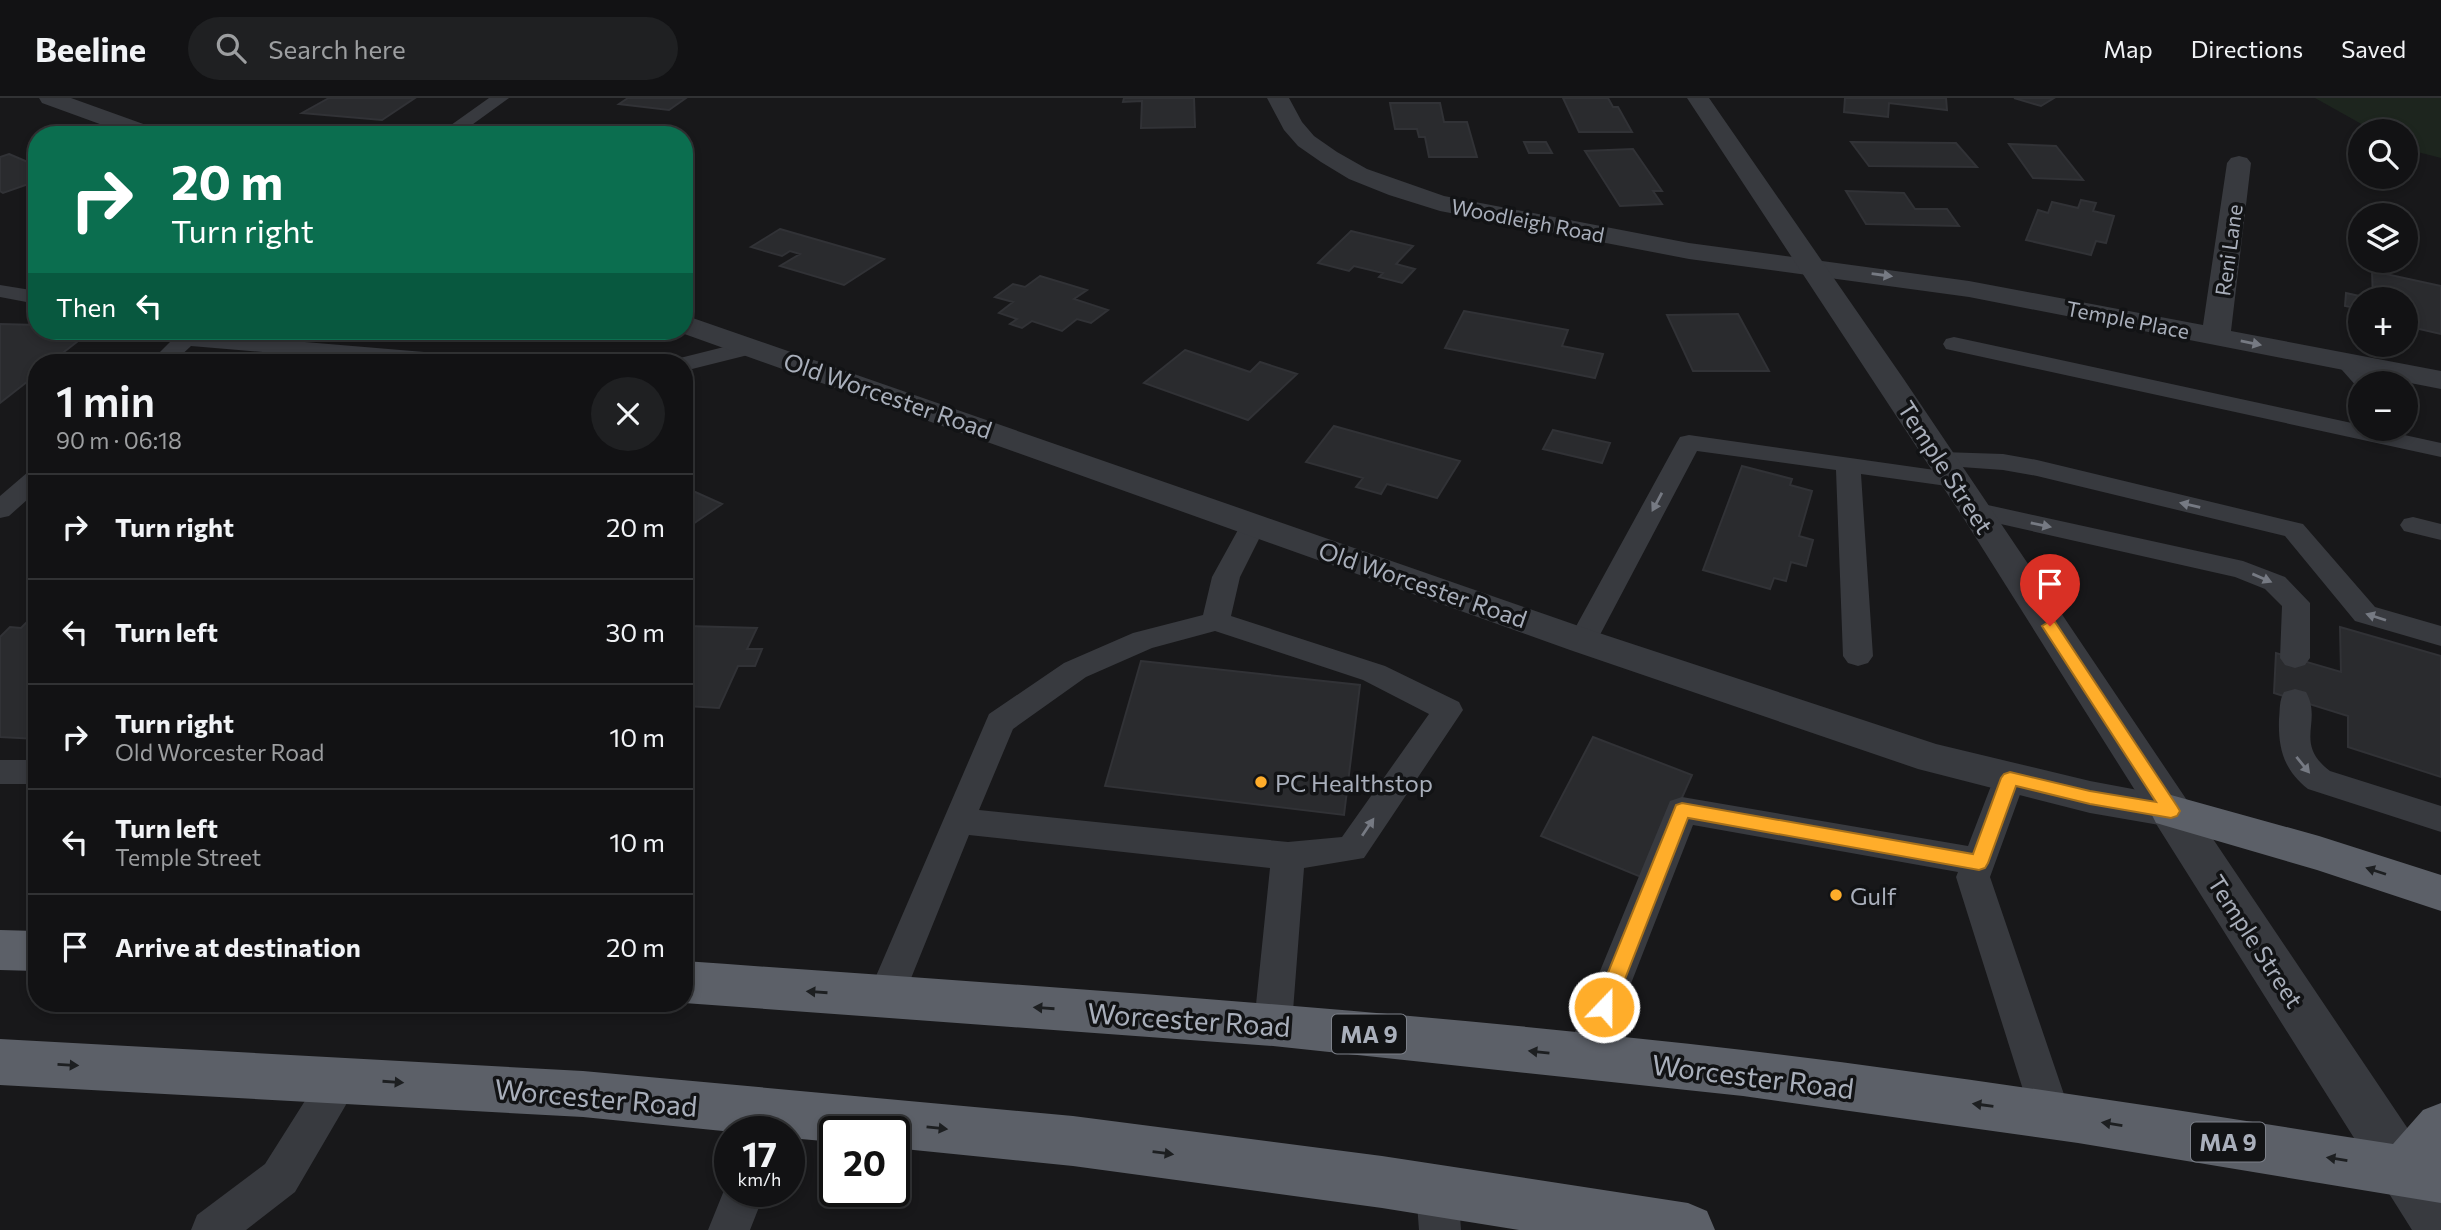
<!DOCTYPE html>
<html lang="en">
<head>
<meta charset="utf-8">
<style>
	body { margin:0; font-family:Commissioner,sans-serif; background:#1f2022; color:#f1f3f6; height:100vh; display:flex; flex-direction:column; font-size:26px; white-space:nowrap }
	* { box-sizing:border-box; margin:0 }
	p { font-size:23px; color:#9c9ea0 }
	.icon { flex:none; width:38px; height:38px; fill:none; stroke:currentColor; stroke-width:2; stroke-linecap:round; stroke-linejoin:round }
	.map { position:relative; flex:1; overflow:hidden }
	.details { position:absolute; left:28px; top:256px; width:665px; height:658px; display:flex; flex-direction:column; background:#121214; border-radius:28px; box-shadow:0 4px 10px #0003,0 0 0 2px #313234 }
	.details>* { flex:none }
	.hud { position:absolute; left:28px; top:28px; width:665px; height:214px; border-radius:28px; box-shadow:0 4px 10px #0003,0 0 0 2px #313234; background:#0b6e4f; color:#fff; overflow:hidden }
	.controls { position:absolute; left:2348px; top:21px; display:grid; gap:14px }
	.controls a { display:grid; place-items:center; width:70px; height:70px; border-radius:50%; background:#121214; box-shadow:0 4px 10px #0003,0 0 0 2px #313234; font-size:35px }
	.speed { position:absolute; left:714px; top:1018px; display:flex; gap:14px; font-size:35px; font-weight:700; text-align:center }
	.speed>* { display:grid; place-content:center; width:91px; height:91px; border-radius:50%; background:#121214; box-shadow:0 4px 10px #0003,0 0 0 2px #313234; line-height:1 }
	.speed small { font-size:18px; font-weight:400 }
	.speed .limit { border:4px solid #111; border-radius:10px; background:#fff; color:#111 }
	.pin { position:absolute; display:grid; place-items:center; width:60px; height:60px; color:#fff; margin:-72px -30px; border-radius:50% 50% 50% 0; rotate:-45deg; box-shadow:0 0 7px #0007 }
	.pin .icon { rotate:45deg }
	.me { position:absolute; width:77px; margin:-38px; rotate:22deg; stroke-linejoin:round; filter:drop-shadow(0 0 5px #0008) }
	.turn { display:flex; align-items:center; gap:24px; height:147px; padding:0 28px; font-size:32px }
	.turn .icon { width:91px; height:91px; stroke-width:2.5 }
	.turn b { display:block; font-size:49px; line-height:60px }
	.then { display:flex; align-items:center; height:66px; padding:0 28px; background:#0003; gap:14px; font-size:26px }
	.round { display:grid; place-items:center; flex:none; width:74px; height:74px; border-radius:37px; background:#1f2022 }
	.head { display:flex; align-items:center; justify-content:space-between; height:119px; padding:0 28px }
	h1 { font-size:42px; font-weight:600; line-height:52px }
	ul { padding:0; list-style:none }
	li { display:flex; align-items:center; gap:21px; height:105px; padding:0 28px; border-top:2px solid #313234 }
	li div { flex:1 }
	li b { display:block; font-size:26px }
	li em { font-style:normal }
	header { display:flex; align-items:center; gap:42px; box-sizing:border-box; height:98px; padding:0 35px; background:#121214; border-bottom:2px solid #313234 }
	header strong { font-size:33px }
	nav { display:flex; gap:38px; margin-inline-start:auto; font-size:24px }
	.search { width:490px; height:63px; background:#1f2022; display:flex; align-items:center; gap:18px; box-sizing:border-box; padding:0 24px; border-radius:38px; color:#9c9ea0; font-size:26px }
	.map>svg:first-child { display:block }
</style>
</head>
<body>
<header>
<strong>Beeline</strong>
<div class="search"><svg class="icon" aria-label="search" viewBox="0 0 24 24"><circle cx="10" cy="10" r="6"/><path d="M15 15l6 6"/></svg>Search here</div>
<nav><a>Map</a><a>Directions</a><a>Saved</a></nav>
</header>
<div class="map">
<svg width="2441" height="1132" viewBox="0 0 2441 1132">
	<rect width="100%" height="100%" fill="#18181a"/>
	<path fill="#1d251e" d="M 2315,0 L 2441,0 L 2441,60 L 2406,51 L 2406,33 L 2374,33 Z"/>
	<path fill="#2a2b2e" stroke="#313236" stroke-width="2" d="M 329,0 L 415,0 L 382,22 L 302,15 Z
		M 628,0 L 686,0 L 669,12 L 619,6 Z
		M 1124,0 L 1194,0 L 1195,29 L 1141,30 L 1142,3 L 1123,4 Z
		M 1563,0 L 1608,0 L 1613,9 L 1618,9 L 1632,34 L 1579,34 Z
		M 1845,0 L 1946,0 L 1947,12 L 1889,5 L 1888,19 L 1844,14 Z
		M 2014,0 L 2054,0 L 2041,8 Z
		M 1390,5 L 1440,5 L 1444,24 L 1467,24 L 1477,59 L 1429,59 L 1425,39 L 1419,39 L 1417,31 L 1395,31 Z
		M 1524,44 L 1546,44 L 1552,55 L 1529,55 Z
		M 1851,44 L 1956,45 L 1977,69 L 1869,68 Z
		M 2009,46 L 2056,48 L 2083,82 L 2033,80 Z
		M 1633,51 L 1662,93 L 1653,93 L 1662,106 L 1620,108 L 1585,53 Z
		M 9,56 L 37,68 L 37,83 L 3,95 L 0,93 L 0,59 Z
		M 1846,93 L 1904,95 L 1915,111 L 1947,111 L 1959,128 L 1866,126 Z
		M 2081,102 L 2096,105 L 2093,113 L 2114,118 L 2106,145 L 2096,143 L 2091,157 L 2026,142 L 2038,112 L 2048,115 L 2052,104 L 2078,110 Z
		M 780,131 L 884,161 L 844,187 L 780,168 L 800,156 L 790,153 L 782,158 L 751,149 Z
		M 1351,133 L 1413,148 L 1396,166 L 1415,171 L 1402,185 L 1379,179 L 1383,175 L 1354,168 L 1349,173 L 1318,165 Z
		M 2372,173 L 2441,188 L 2441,236 L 2406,228 L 2406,201 L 2373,201 Z
		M 1040,178 L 1087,192 L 1074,201 L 1108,212 L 1091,225 L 1077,221 L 1062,233 L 1032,223 L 1022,230 L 1010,226 L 1017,221 L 999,215 L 1013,204 L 995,199 L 1013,186 L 1025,189 Z
		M 2346,195 L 2373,201 L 2361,201 L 2361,211 L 2345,208 Z
		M 1464,213 L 1568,232 L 1562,248 L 1603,256 L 1595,280 L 1445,250 Z
		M 1738,216 L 1769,273 L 1693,273 L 1667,217 Z
		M 0,226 L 37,227 L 37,233 L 91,233 L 51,264 L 37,264 L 37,276 L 0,305 Z
		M 1185,252 L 1250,274 L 1260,264 L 1297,276 L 1248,322 L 1144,285 Z
		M 1334,328 L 1460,363 L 1437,400 L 1387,386 L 1381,396 L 1356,389 L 1363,380 L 1306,364 Z
		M 1553,332 L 1610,345 L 1602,365 L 1543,351 Z
		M 1742,368 L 1792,381 L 1790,387 L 1812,393 L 1799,438 L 1813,442 L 1806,468 L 1791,464 L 1786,483 L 1774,480 L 1770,491 L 1703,472 Z
		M 684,389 L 722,406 L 684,432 Z
		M 37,514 L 37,641 L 0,639 L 0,539 L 10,529 L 21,530 Z
		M 684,519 L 691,519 L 687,528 L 757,530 L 747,551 L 762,551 L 755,568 L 738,568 L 719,610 L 686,608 L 684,611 Z
		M 2340,529 L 2441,558 L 2441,679 L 2348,649 L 2348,618 L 2274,595 L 2276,555 L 2341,574 Z
		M 1141,563 L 1360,587 L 1344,717 L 1105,688 Z
		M 1593,639 L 1692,677 L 1646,781 L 1541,738 Z"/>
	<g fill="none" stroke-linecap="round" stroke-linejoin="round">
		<path fill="#383a3f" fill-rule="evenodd" d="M 489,0 L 509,0 L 458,37 L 437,37 Z
			M 0,187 L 37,193 L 37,206 L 0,199 Z
			M 186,234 L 460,257 L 468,259 L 471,264 L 381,264 L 191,248 L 174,264 L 150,264 L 178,236 Z
			M 1954,239 L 2361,327 L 2361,331 L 2377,331 L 2441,345 L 2441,359 L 1946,251 L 1943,246 L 1946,241 Z
			M 752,242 L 760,244 L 763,249 L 760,254 L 684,273 L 684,264 L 674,264 L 676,261 Z
			M 2345,256 L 2353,258 L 2378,285 L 2361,285 L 2361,291 L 2358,290 L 2334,263 L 2337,258 Z
			M 1689,337 L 1963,376 L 1967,381 L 1963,386 L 1954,389 L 1861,376 L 1873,558 L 1868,565 L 1858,568 L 1848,565 L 1843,558 L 1836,372 L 1697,353 L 1593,550 L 1583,553 L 1573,550 L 1568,543 L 1677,344 L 1680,339 Z
			M 1942,354 L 2003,356 L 2037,362 L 2303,426 L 2375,509 L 2441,528 L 2441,548 L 2355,523 L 2285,438 L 2037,378 L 2003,372 L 1933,367 L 1929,362 L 1933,357 Z
			M 37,371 L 37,393 L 9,418 L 0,420 L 0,398 L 28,374 Z
			M 1974,404 L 2243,463 L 2285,479 L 2310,505 L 2310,560 L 2305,567 L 2295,570 L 2285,567 L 2280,560 L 2282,508 L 2265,491 L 2235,479 L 1965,418 L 1961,412 L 1965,406 Z
			M 1253,419 L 1262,421 L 1266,427 L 1240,479 L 1231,518 L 1385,568 L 1459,604 L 1463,612 L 1364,760 L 1304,770 L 1292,926 L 1286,938 L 1273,943 L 1260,938 L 1254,926 L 1270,770 L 969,737 L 899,910 L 886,915 L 873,910 L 867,899 L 989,616 L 1064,565 L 1133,535 L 1203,517 L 1212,479 L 1244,421 ZM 1215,533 L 1363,582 L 1429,616 L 1342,739 L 1288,744 L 979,712 L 1013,631 L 1086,579 L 1152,550 Z
			M 2413,419 L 2441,426 L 2441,442 L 2404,433 L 2400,427 L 2404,421 Z
			M 2295,591 L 2306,594 C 2323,624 2293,645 2330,673 L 2441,708 L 2441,734 L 2308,691 C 2284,672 2278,651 2279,621 C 2280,611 2279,603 2284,594 Z
			M 0,662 L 37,662 L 37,686 L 0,686 Z
			M 2010,668 L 2021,671 L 2026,680 L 1990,779 L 2071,1017 L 2065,1030 L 2051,1036 L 2037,1030 L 2031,1017 L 1956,779 L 1958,774 L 1693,727 L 1598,970 L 1584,975 L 1570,970 L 1565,958 L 1670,703 L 1682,699 L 1968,748 L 1994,680 L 1999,671 Z
			M 341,963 L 355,968 L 361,981 L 295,1094 L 246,1132 L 191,1132 L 197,1117 L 265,1066 L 327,968 Z
			M 1437,1072 L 1452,1078 L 1458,1092 L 1461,1132 L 1419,1132 L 1416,1092 L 1422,1078 Z
			M 729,1080 L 730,1094 L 765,1094 L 750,1132 L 708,1132 Z"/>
		<path fill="#383a3f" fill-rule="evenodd" d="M 39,0 L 71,0 L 160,32 L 163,37 L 130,37 L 42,5 Z
			M 1267,0 L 1289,0 L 1302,24 L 1314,38 L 1337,54 L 1367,71 L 1444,98 L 1689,145 L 1969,183 L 2203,227 L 2227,65 L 2231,60 L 2239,58 L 2247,60 L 2251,65 L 2231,233 L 2441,273 L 2441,291 L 1969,199 L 1689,161 L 1440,113 L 1389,97 L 1349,81 L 1321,64 L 1298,48 L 1284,32 Z
			M 684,217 L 1596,534 L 1936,646 L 2090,683 L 2186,701 L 2192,713 L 2186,725 L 2171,729 L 2090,715 L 1918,671 L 1570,552 L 676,233 L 684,233 Z"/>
		<path fill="#383a3f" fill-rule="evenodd" d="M 1687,0 L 1709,0 L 1903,280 L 2441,1080 L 2441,1132 L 2412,1132 L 1964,421 Z"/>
		<path fill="#5c6068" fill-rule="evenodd" d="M 2171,697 L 2319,738 L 2441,777 L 2441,813 L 2317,772 L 2156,725 L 2150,713 L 2156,701 Z
			M 0,832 L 37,833 L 37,873 L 0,872 Z
			M 684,863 C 1038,888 1391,911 1743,952 C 1961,978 2177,1012 2393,1046 L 2423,1012 L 2441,1005 L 2441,1105 L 2078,1045 L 1743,998 L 1273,948 L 684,905 Z
			M 0,941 L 583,973 L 1073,1018 L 1382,1058 L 1688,1105 L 1707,1113 L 1715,1132 L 1519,1132 L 1382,1110 L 1073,1068 L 894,1050 L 894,1034 L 835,1034 L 835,1044 L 789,1040 L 789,1034 L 733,1034 L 583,1019 L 0,987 Z"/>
	</g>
	<defs><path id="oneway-solid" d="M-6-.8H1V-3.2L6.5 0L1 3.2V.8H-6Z" transform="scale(1.75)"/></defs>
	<g fill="#767a83">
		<use href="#oneway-solid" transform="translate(1882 177) rotate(8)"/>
		<use href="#oneway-solid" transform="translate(2251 245) rotate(11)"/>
		<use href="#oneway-solid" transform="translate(1657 404) rotate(118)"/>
		<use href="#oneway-solid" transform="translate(2190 407) rotate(-167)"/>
		<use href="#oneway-solid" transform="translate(2041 427) rotate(12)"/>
		<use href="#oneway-solid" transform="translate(2262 480) rotate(23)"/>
		<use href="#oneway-solid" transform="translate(2376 519) rotate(-162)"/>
		<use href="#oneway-solid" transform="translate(2303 667) rotate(51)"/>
		<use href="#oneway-solid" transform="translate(1368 729) rotate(-56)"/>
	</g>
	<g fill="#1d1f21">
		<use href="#oneway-solid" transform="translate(2376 773) rotate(-162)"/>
		<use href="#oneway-solid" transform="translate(817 894) rotate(-176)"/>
		<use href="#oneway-solid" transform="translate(1044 910) rotate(-176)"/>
		<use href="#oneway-solid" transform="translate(1539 954) rotate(-174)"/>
		<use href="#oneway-solid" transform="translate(68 967) rotate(3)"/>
		<use href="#oneway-solid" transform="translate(393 984) rotate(4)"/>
		<use href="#oneway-solid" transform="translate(1983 1007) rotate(-172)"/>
		<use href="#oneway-solid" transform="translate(2112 1026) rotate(-171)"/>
		<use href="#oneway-solid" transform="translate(937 1030) rotate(6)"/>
		<use href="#oneway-solid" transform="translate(1163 1055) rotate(7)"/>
		<use href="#oneway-solid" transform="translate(2337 1061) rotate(-171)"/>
	</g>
	<path fill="#ffad2a" stroke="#a6701b" stroke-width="2" d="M 2050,523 L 2055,524 L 2177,708 L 2180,713 L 2177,718 L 2171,720 L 2090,706 L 2016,688 L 1988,765 L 1985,770 L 1979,772 L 1688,720 L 1614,909 L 1611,915 L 1604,918 L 1596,915 L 1594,909 L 1676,707 L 1682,705 L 1973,756 L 2001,680 L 2004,676 L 2010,674 L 2090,693 L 2156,704 L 2042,528 Z"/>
	<g fill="#ffad2a" stroke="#121315" stroke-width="2.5">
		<circle cx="1261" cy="684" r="7"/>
		<circle cx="1836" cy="797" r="7"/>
	</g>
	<g text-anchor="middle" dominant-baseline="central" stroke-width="7" stroke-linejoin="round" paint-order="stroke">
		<g font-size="21" fill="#a9afbb" stroke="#121315">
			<text transform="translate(1528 122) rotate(11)">Woodleigh Road</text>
			<text transform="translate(2228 152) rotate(-82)">Reni Lane</text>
			<text transform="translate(2128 221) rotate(11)">Temple Place</text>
		</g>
		<g fill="#121315" stroke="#7c8089" stroke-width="2">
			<rect x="1332" y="916.5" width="74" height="39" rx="5"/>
			<rect x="2191" y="1024.5" width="74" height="39" rx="5"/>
		</g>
		<g font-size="23" font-weight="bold" fill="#a9afbb">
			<text x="1369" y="936">MA 9</text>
			<text x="2228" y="1044">MA 9</text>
		</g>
		<g font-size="24" fill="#a9afbb" stroke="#121315">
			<text transform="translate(888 297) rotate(19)">Old Worcester Road</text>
			<text transform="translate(1946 369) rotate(57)">Temple Street</text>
			<text transform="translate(1423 486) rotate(19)">Old Worcester Road</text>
			<text transform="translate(2256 843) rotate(57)">Temple Street</text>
		</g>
		<g font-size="24" fill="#a9afbb" stroke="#121315" text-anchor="start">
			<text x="1275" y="684">PC Healthstop</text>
			<text x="1850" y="797">Gulf</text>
		</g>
		<g font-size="28" fill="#a9afbb" stroke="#121315">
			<text transform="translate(1189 921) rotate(4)">Worcester Road</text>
			<text transform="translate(1753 978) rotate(7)">Worcester Road</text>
			<text transform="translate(596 999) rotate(5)">Worcester Road</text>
		</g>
	</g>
</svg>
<div class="controls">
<a><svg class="icon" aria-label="search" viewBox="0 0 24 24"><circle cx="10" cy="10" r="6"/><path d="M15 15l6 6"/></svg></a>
<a><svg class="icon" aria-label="layers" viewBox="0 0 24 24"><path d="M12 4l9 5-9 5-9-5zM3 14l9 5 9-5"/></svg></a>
<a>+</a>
<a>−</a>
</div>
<div class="speed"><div>17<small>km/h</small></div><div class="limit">20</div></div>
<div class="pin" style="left:2050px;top:528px;background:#d93025"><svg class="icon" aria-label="arrive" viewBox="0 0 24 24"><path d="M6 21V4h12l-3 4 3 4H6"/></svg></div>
<svg class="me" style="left:1604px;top:909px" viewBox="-20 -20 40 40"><circle r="17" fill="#ffad2a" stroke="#fff" stroke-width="3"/><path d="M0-11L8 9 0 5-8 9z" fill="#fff"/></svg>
<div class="hud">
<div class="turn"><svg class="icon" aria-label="right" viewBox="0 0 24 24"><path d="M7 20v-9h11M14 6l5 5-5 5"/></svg><div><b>20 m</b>Turn right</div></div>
<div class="then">Then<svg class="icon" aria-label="left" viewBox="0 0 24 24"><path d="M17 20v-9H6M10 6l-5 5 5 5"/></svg></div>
</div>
<section class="details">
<div class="head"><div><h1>1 min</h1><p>90 m · 06:18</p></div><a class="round"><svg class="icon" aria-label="close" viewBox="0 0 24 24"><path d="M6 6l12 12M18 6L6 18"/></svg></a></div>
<ul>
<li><svg class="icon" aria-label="right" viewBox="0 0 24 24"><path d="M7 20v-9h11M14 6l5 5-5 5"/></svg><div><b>Turn right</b></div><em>20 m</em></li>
<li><svg class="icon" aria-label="left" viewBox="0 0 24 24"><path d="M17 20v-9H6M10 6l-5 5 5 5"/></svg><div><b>Turn left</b></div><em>30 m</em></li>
<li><svg class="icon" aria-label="right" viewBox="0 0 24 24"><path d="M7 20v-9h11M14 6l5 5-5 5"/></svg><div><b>Turn right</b><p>Old Worcester Road</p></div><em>10 m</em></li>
<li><svg class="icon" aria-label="left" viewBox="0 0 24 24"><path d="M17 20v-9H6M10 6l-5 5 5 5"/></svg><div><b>Turn left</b><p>Temple Street</p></div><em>10 m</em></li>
<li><svg class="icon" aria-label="arrive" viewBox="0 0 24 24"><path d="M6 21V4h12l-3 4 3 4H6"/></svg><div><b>Arrive at destination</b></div><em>20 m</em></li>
</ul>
</section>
</div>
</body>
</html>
